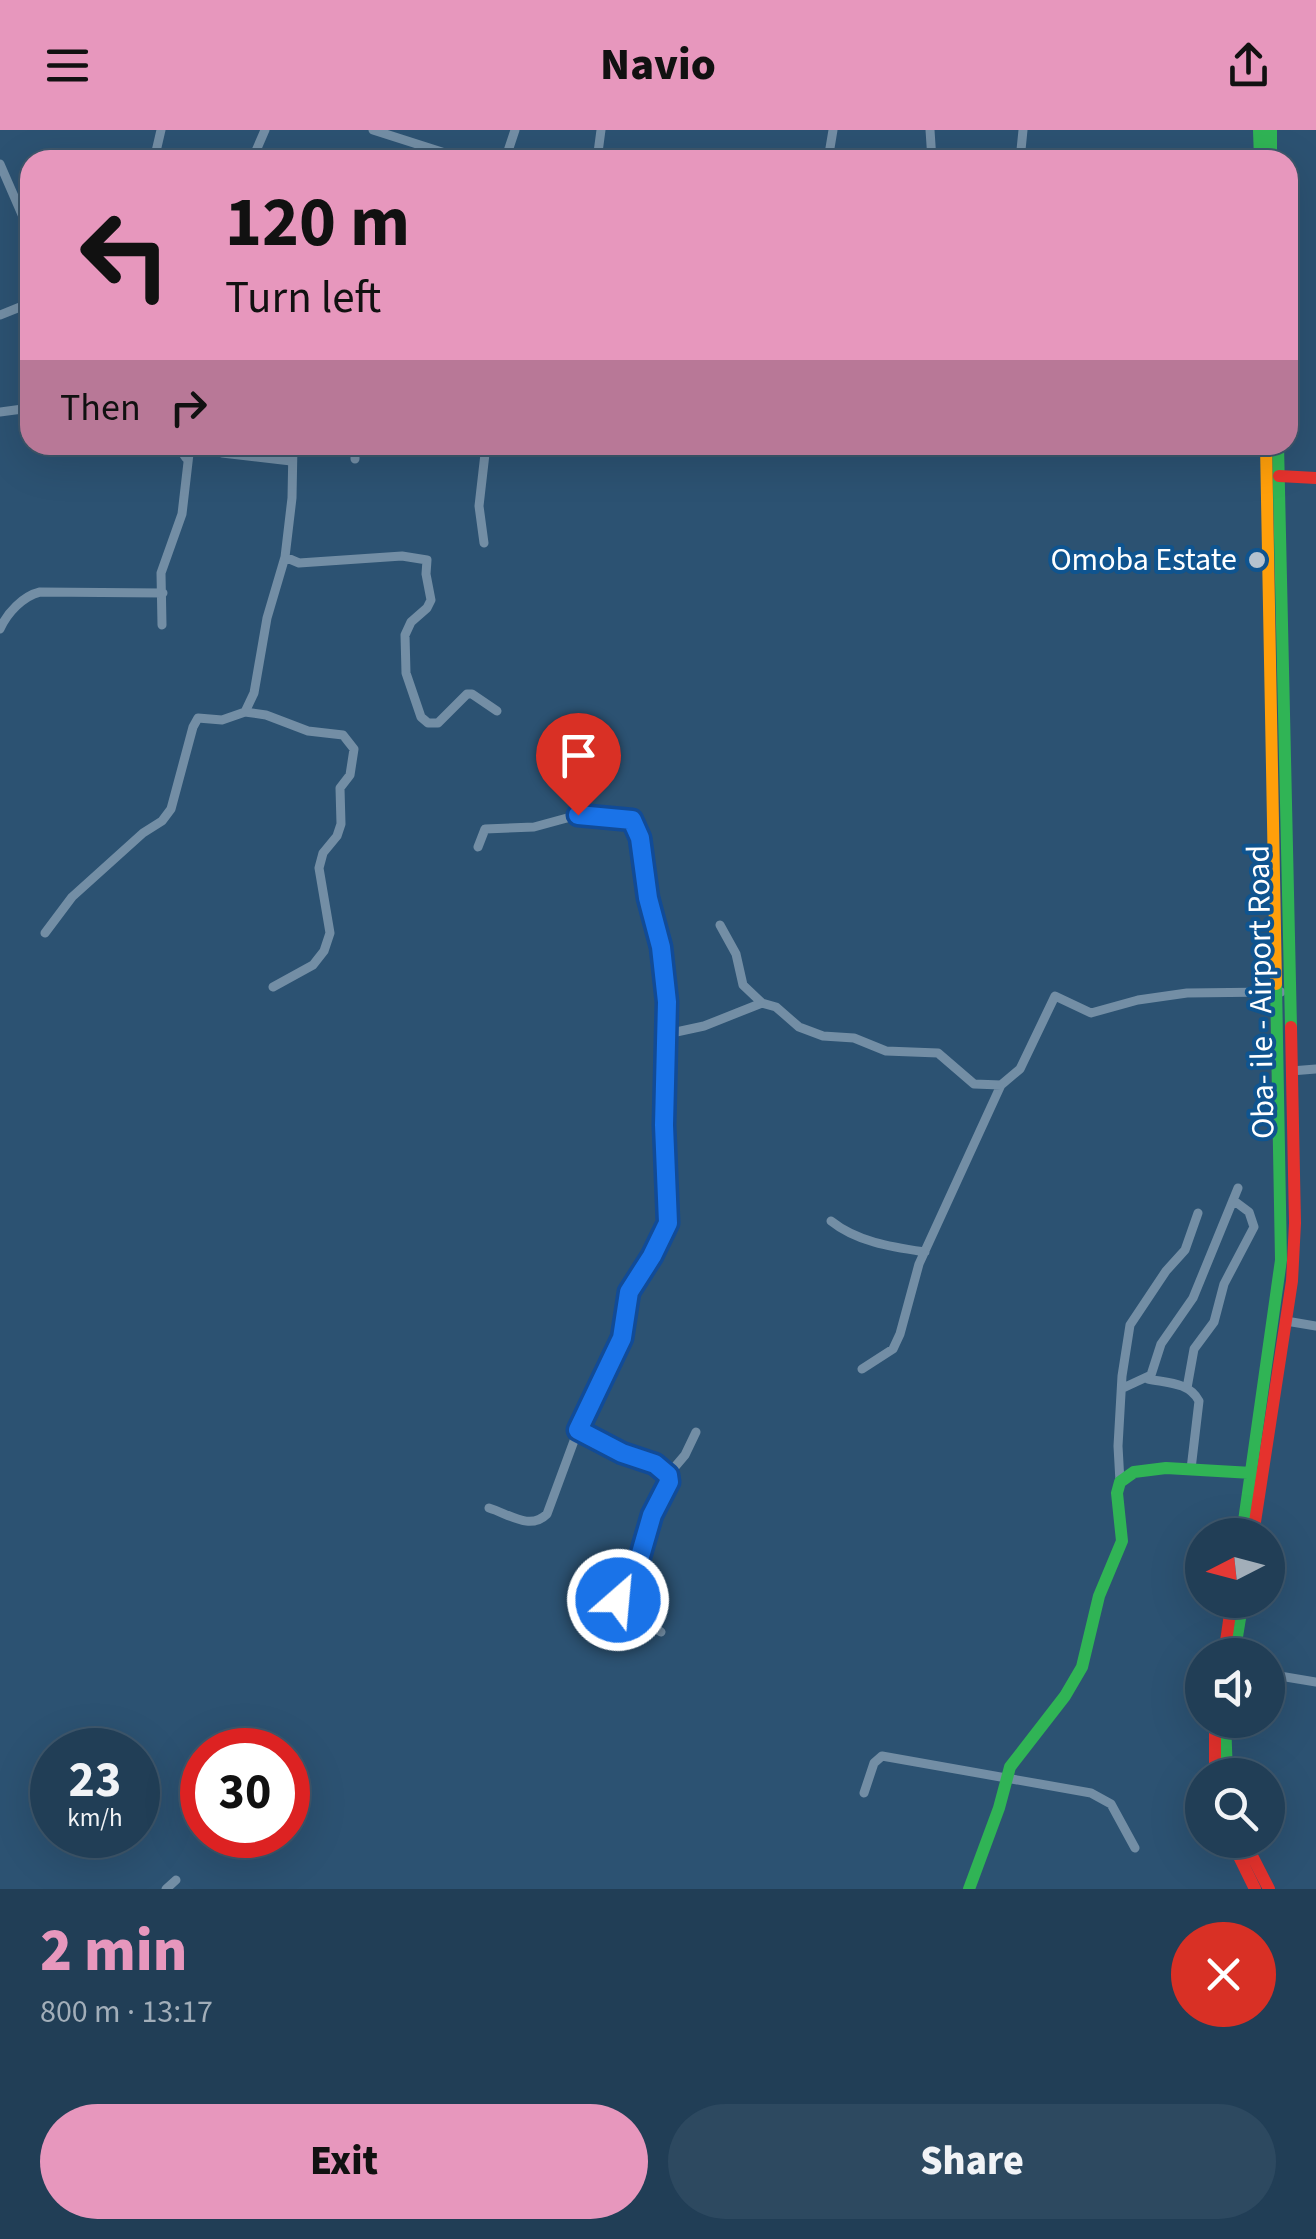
<!DOCTYPE html>
<html lang="en">
<head>
<meta charset="utf-8">
<style>
	body { margin:0; font-family:"Source Sans 3",sans-serif; background:#2d4960; color:#f1f3f6; height:100vh; display:flex; flex-direction:column; font-size:38px; white-space:nowrap }
	* { box-sizing:border-box; margin:0 }
	p { font-size:32px; color:#a2aeb9 }
	.icon { flex:none; width:55px; height:55px; fill:none; stroke:currentColor; stroke-width:2; stroke-linecap:round; stroke-linejoin:round }
	.map { position:relative; height:1759px; overflow:hidden }
	.side { display:flex; flex-direction:column; background:#213e56; flex:1 }
	.side>* { flex:none }
	.banner { position:absolute; left:20px; top:20px; width:1278px; height:305px; border-radius:30px; box-shadow:0 10px 40px #0002,0 0 0 2px #3e576c; background:#e797bd; color:#111; overflow:hidden }
	.needle { width:65px; rotate:264deg }
	.fabs { position:absolute; left:1185px; top:1388px; display:grid; gap:20px }
	.fabs a { display:grid; place-items:center; width:100px; height:100px; border-radius:50%; background:#213e56; box-shadow:0 10px 40px #0002,0 0 0 2px #3e576c; font-size:50px }
	.speed { position:absolute; left:30px; top:1598px; display:flex; gap:20px; font-size:50px; font-weight:700; text-align:center }
	.speed>* { display:grid; place-content:center; width:130px; height:130px; border-radius:50%; background:#213e56; box-shadow:0 10px 40px #0002,0 0 0 2px #3e576c; line-height:1 }
	.speed small { font-size:25px; font-weight:400 }
	.speed .limit { border:15px solid #d22; background:#fff; color:#111 }
	.pin { position:absolute; display:grid; place-items:center; width:85px; height:85px; color:#fff; margin:-102px -42px; border-radius:50% 50% 50% 0; rotate:-45deg; box-shadow:0 0 10px #0007 }
	.pin .icon { rotate:45deg }
	.me { position:absolute; width:110px; margin:-55px; rotate:27deg; stroke-linejoin:round; filter:drop-shadow(0 0 8px #0008) }
	.turn { display:flex; align-items:center; gap:35px; height:210px; padding:0 40px; font-size:45px }
	.turn .icon { width:130px; height:130px; stroke-width:2.5 }
	.turn b { display:block; font-size:70px; line-height:85px }
	.then { display:flex; align-items:center; height:95px; padding:0 40px; background:#0003; gap:20px; font-size:38px }
	.round { display:grid; place-items:center; flex:none; width:105px; height:105px; border-radius:52px; background:#2d4960 }
	.overview { display:flex; align-items:center; justify-content:space-between; height:170px; padding:0 40px }
	h1 { font-size:60px; font-weight:800; line-height:75px; color:#e797bd }
	.primary-button { display:flex; gap:20px; margin-top:auto; padding:20px 40px }
	.primary-button a { flex:1; height:115px; border-radius:60px; background:#e797bd; color:#111; font-size:40px; font-weight:800; line-height:115px; text-align:center }
	.primary-button a+a { background:#2d4960; color:#f1f3f6 }
	header { display:flex; justify-content:space-between; align-items:center; height:130px; padding:0 40px; background:#e797bd; color:#111; font-size:45px; font-weight:800 }
	.map>svg:first-child { display:block }
</style>
</head>
<body>
<header><svg class="icon" aria-label="menu" viewBox="0 0 24 24"><path d="M4 6h16M4 12h16M4 18h16"/></svg>Navio<svg class="icon" aria-label="share" viewBox="0 0 24 24"><path d="M12 15V3M7 8l5-5 5 5M5 13v7h14v-7"/></svg></header>
<div class="map">
<svg width="1316" height="1759" viewBox="0 0 1316 1759">
	<rect width="100%" height="100%" fill="#2c5272"/>
	<g fill="none" stroke-linecap="round" stroke-linejoin="round">
		<path stroke="#738ea5" stroke-width="9" d="M 373,0 L 467,30
			M 930,0 L 932,30
			M 154,30 L 161,0
			M 252,30 L 265,0
			M 505,30 L 515,0
			M 597,30 L 601,0
			M 828,30 L 833,0
			M 1020,30 L 1023,0
			M 0,34 L 30,103
			M 0,185 L 30,173
			M 0,282 L 30,278
			M 177,315 L 186,328
			M 190,315 L 222,323 L 291,331
			M 355,329 L 355,315
			M 484,413 L 479,376 L 486,315
			M 285,427 L 299,433 L 402,426 L 427,430 L 426,444 L 431,470 L 427,478 L 411,492 L 405,505 L 406,543 L 421,587 L 428,593 L 438,593 L 467,564 L 472,564 L 497,581
			M 162,495 L 161,443 L 182,384 L 190,315
			M 0,499 C 7,483 23,466 40,462 L 163,463
			M 245,582 L 266,585 L 308,601 L 343,605 L 354,619 L 350,645 L 340,658 L 341,694 L 337,706 L 323,723 L 319,738 L 330,803 L 324,821 L 313,835 L 273,857
			M 478,717 L 485,699 L 534,697 L 578,685 L 632,690 L 640,709 L 648,767 L 661,817 L 667,872 L 664,995 L 668,1093 L 652,1126 L 629,1162 L 622,1208 L 578,1300 L 547,1384 C 530,1401 509,1384 489,1378
			M 720,795 L 736,824 L 743,855 L 762,873 L 776,877 L 799,897 L 823,906 L 854,908 L 886,921 L 938,923 L 974,954 L 1001,955
			M 45,803 L 72,767 L 143,703 L 162,691 L 171,679 L 193,597 L 198,588 L 222,590 L 245,582 L 254,563 L 267,488 L 285,427 L 292,368 L 293,315
			M 667,904 L 704,896 L 762,873
			M 1291,941 L 1316,939
			M 831,1091 C 857,1112 892,1117 925,1122
			M 1286,1191 L 1316,1196
			M 862,1239 L 893,1219 L 900,1204 L 919,1134 L 1001,955 L 1020,939 L 1055,866 L 1091,883 L 1138,870 L 1187,863 L 1281,862
			M 1148,1249 C 1167,1253 1189,1252 1199,1271 L 1191,1339
			M 1123,1258 L 1151,1245 L 1161,1214 L 1193,1168 L 1238,1058
			M 1187,1258 L 1194,1219 L 1214,1192 L 1224,1154 L 1254,1097 L 1249,1082 L 1233,1070
			M 578,1300 L 622,1323 L 655,1333 L 668,1345 L 669,1352 L 652,1385 L 639,1431 L 619,1461 L 618,1470 L 622,1476 L 661,1502
			M 668,1345 L 685,1325 L 696,1302
			M 1120,1352 L 1118,1316 L 1122,1246 L 1130,1195 L 1166,1141 L 1185,1120 L 1198,1083
			M 1268,1544 L 1316,1552
			M 864,1663 L 874,1633 L 882,1626 L 1091,1663 L 1111,1674 L 1135,1718
			M 166,1759 L 176,1750"/>
		<path stroke="#30b455" stroke-width="12" d="M 1259,0 L 1260,30
			M 1271,0 L 1271,30
			M 1278,315 L 1291,897
			M 1242,1405 L 1281,1130 L 1276,854
			M 1234,1525 L 1243,1470
			M 1225,1590 L 1227,1645
			M 969,1759 L 999,1678 L 1010,1637 L 1065,1566 L 1082,1537 L 1099,1466 L 1122,1411 L 1117,1363 L 1120,1352 L 1134,1342 L 1166,1338 L 1252,1343"/>
		<path stroke="#ff9f0a" stroke-width="12" d="M 1266,315 L 1276,854"/>
		<path stroke="#e5322d" stroke-width="12" d="M 1279,346 L 1316,348
			M 1253,1405 L 1292,1151 L 1295,1093 L 1291,897
			M 1224,1525 L 1232,1470
			M 1215,1590 L 1215,1645
			M 1231,1710 L 1255,1759
			M 1244,1710 L 1269,1759"/>
	</g>
	<g fill="none" stroke-linecap="round" stroke-linejoin="round">
		<defs>
			<path id="route" d="M 578,685 L 632,690 L 640,708 L 648,768 L 661,817 L 667,872 L 664,995 L 668,1093 L 652,1126 L 629,1162 L 622,1208 L 578,1300 L 622,1323 L 655,1334 L 668,1345 L 669,1352 L 652,1385 L 639,1430 L 620,1461 L 618,1470"/>
		</defs>
		<use href="#route" stroke="#114b97" stroke-width="25"/>
		<use href="#route" stroke="#1a73e8" stroke-width="18"/>
	</g>
	<circle fill="#b5c2ce" stroke="#0f548f" stroke-width="4" cx="1257" cy="430" r="10"/>
	<g text-anchor="middle" dominant-baseline="central" stroke-width="8" stroke-linejoin="round" paint-order="stroke">
		<g font-size="32" fill="#fff" stroke="#0f548f" text-anchor="end">
			<text x="1237" y="430">Omoba Estate</text>
		</g>
		<g font-size="32" fill="#fff" stroke="#0f548f">
			<text transform="translate(1261 862) rotate(-91)">Oba- ile - Airport Road</text>
		</g>
	</g>
</svg>
<div class="fabs">
<a><svg class="needle" viewBox="-14 -14 28 28"><path d="M0-13l5 13h-10z" fill="#e53935"/><path d="M0 13l5-13h-10z" fill="#a2aeb9"/></svg></a>
<a><svg class="icon" aria-label="sound" viewBox="0 0 24 24"><path d="M4 9h4l5-4v14l-5-4H4zM17 9q2 3 0 6"/></svg></a>
<a><svg class="icon" aria-label="search" viewBox="0 0 24 24"><circle cx="10" cy="10" r="6"/><path d="M15 15l6 6"/></svg></a>
</div>
<div class="speed"><div>23<small>km/h</small></div><div class="limit">30</div></div>
<div class="pin" style="left:578px;top:685px;background:#d93025"><svg class="icon" aria-label="arrive" viewBox="0 0 24 24"><path d="M6 21V4h12l-3 4 3 4H6"/></svg></div>
<svg class="me" style="left:618px;top:1470px" viewBox="-20 -20 40 40"><circle r="17" fill="#1a73e8" stroke="#fff" stroke-width="3"/><path d="M0-11L8 9 0 5-8 9z" fill="#fff"/></svg>
<div class="banner">
<div class="turn"><svg class="icon" aria-label="left" viewBox="0 0 24 24"><path d="M17 20v-9H6M10 6l-5 5 5 5"/></svg><div><b>120 m</b>Turn left</div></div>
<div class="then">Then<svg class="icon" aria-label="right" viewBox="0 0 24 24"><path d="M7 20v-9h11M14 6l5 5-5 5"/></svg></div>
</div>
</div>
<section class="side">
<div class="overview"><div><h1>2 min</h1><p>800 m · 13:17</p></div><a class="round" style="background:#d93025;color:#fff"><svg class="icon" aria-label="close" viewBox="0 0 24 24"><path d="M6 6l12 12M18 6L6 18"/></svg></a></div>
<div class="primary-button"><a>Exit</a><a>Share</a></div>
</section>
</body>
</html>
